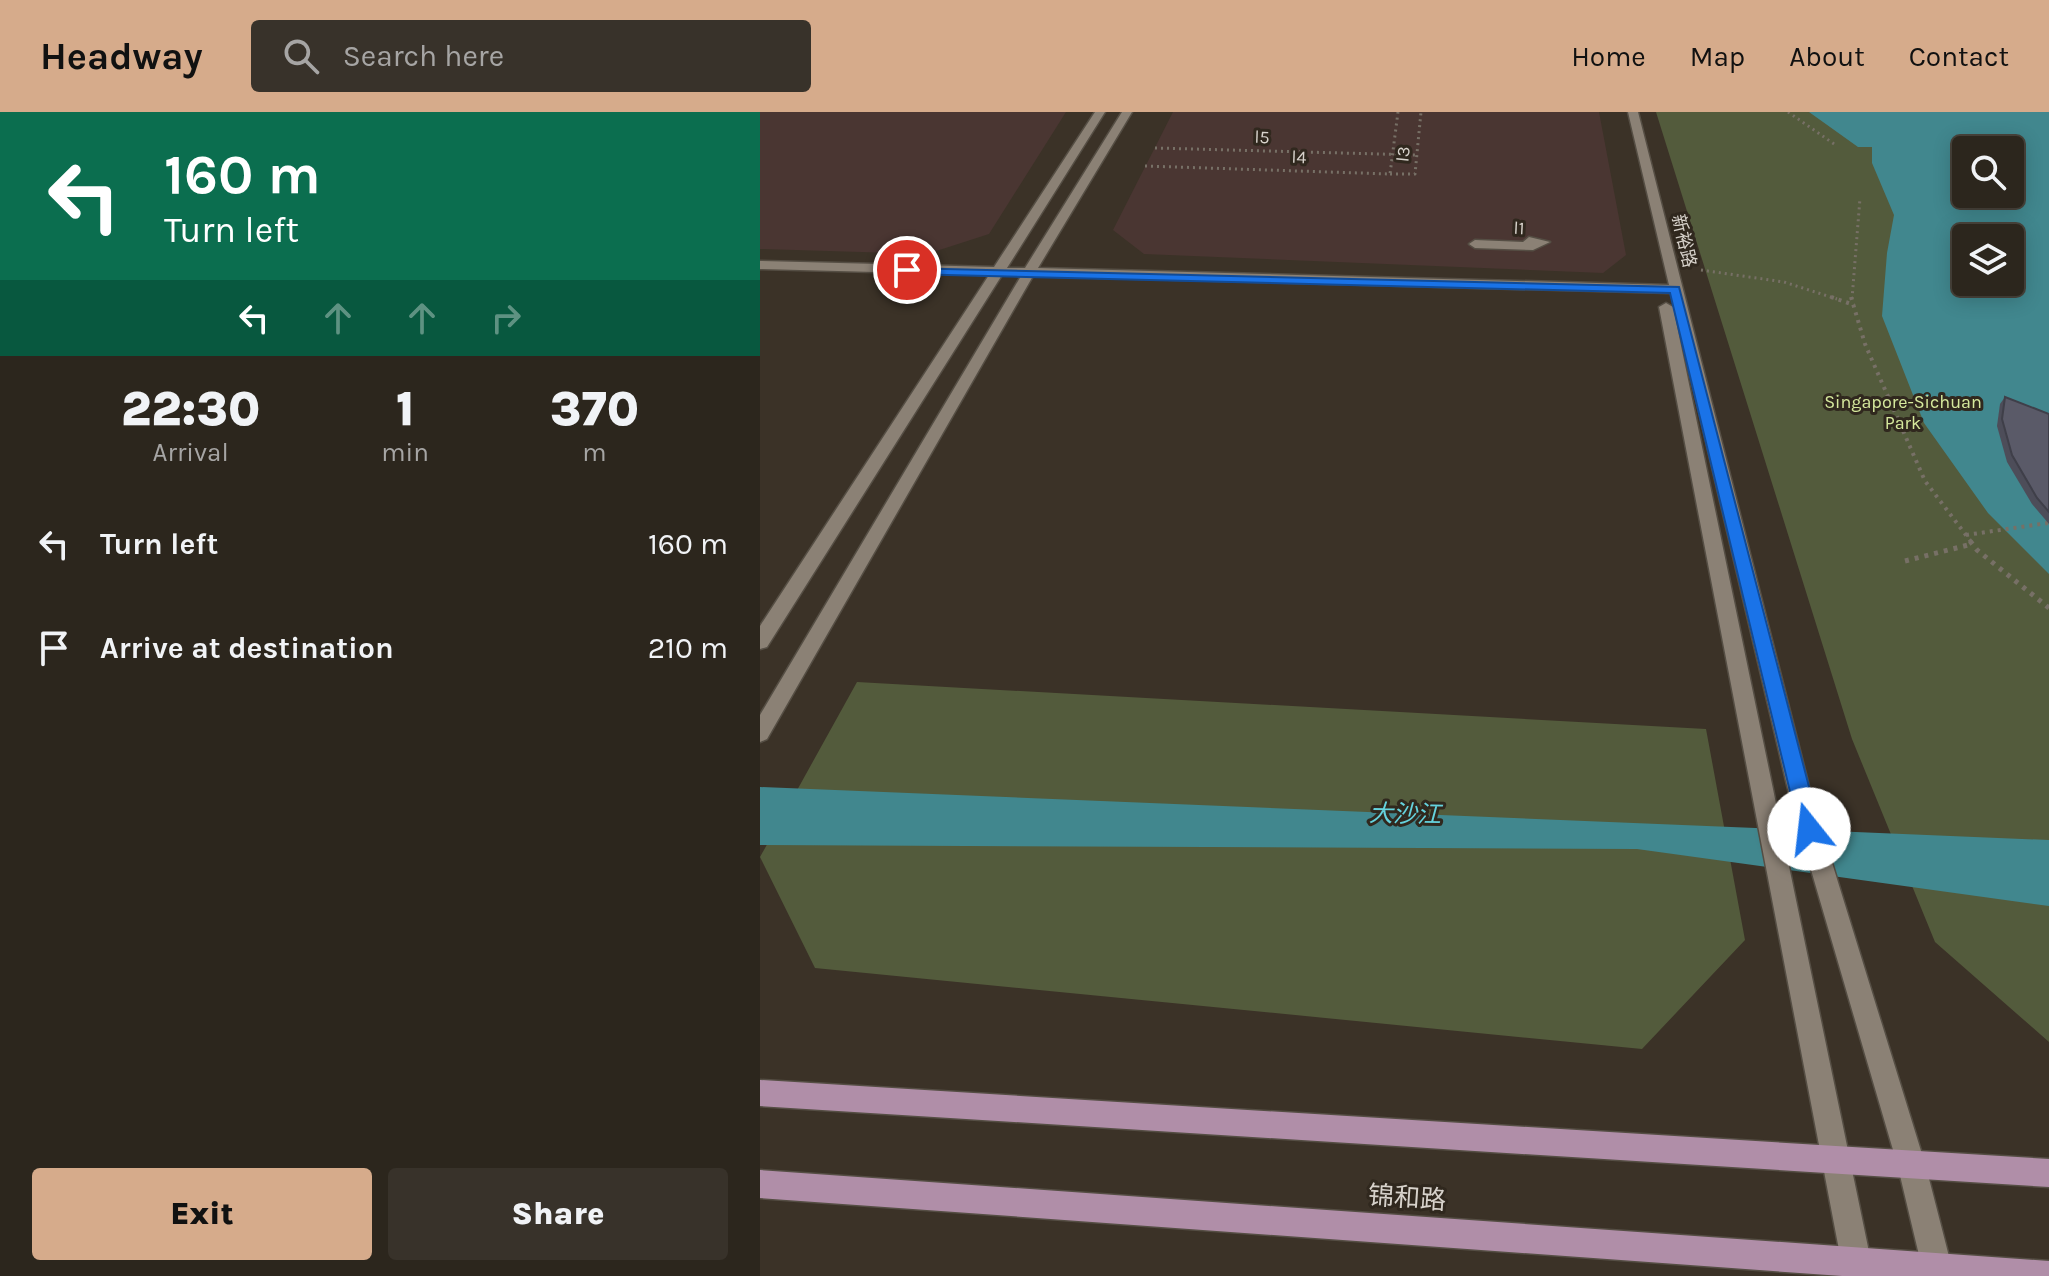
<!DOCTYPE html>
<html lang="en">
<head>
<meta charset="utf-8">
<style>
	body { margin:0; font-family:Karla,"Noto Sans SC",sans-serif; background:#38322a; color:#f1f3f6; height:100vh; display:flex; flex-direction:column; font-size:30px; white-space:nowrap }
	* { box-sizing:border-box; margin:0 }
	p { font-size:26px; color:#a6a5a4 }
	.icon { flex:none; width:44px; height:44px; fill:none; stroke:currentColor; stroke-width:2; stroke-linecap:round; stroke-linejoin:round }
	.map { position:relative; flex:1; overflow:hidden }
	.side { display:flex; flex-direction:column; background:#2c261d; width:760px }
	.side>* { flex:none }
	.guide { background:#0b6e4f; color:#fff; overflow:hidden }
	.buttons { position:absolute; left:1192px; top:24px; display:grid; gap:16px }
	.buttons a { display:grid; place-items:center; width:72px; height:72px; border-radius:8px; background:#2c261d; box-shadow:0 4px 20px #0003,0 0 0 2px #48433b; font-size:40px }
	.pin { position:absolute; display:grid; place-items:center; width:68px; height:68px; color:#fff; margin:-34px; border:4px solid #fff; border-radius:50%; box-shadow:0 2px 8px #0007 }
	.me { position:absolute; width:88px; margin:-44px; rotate:344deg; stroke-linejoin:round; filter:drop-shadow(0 0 6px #0008) }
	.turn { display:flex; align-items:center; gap:28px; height:168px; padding:0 32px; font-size:36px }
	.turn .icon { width:104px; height:104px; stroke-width:2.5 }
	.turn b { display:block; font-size:56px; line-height:68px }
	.lanes { display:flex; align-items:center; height:76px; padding:0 32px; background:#0003; justify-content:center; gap:40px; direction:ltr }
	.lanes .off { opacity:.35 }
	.eta { display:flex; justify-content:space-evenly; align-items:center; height:136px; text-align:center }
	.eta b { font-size:48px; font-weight:800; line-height:56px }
	.button { display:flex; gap:16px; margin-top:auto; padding:16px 32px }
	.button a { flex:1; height:92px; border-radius:8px; background:#d6ab8b; color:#111; font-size:32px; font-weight:800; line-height:92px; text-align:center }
	.button a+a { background:#38322a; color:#f1f3f6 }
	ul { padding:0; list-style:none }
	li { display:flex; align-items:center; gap:24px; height:104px; padding:0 32px }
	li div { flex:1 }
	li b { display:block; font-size:30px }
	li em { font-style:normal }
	header { display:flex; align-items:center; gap:48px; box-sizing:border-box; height:112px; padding:0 40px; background:#d6ab8b; color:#111 }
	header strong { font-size:38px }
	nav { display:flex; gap:44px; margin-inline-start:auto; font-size:28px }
	.search { width:560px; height:72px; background:#38322a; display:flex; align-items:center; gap:20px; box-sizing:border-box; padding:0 28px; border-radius:8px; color:#a6a5a4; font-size:30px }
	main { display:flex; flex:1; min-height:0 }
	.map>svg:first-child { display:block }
</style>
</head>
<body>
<header>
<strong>Headway</strong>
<div class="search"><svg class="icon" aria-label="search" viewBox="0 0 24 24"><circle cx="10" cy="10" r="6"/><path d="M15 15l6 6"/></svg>Search here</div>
<nav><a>Home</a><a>Map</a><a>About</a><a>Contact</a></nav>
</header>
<main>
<section class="side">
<div class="guide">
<div class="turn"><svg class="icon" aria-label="left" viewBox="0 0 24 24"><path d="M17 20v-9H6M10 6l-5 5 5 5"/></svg><div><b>160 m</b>Turn left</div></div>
<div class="lanes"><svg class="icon" aria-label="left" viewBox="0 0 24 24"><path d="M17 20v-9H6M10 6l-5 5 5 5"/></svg><svg class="icon off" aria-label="ahead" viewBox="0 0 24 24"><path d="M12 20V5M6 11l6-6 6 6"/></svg><svg class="icon off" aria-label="ahead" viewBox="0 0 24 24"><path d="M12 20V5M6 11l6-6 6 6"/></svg><svg class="icon off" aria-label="right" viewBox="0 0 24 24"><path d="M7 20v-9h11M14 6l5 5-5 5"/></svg></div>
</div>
<div class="eta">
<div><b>22:30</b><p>Arrival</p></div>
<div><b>1</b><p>min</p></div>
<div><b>370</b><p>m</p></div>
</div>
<ul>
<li><svg class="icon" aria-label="left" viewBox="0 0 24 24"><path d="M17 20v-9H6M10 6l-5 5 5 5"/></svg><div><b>Turn left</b></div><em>160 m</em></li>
<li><svg class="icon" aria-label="arrive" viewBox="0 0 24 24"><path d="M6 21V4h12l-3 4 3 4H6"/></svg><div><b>Arrive at destination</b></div><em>210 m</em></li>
</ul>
<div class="button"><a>Exit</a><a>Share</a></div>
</section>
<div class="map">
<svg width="1289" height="1164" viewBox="0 0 1289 1164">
	<rect width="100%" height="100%" fill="#3b3227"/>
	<path fill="#4a3632" d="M 0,0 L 306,0 L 229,122 L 167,142 L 0,137 Z
		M 413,0 L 839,0 L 866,143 L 843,161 L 384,142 L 353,118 Z"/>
	<path fill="#535b3c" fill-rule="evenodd" d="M 896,0 L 1289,0 L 1289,930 L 1175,830 L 1092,627 ZM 1206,38 L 1250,38 L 1250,82 L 1206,82 ZM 1206,126 L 1250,126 L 1250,170 L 1206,170 Z
		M 97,570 L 946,617 L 985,828 L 882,937 L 55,856 L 0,745 Z"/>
	<path fill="#41878e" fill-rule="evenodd" d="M 1049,0 L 1289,0 L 1289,462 L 1228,401 L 1164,311 L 1122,204 L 1127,141 L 1134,103 L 1112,51 L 1112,35 L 1098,35 ZM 1206,38 L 1250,38 L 1250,82 L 1206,82 ZM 1206,126 L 1250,126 L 1250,170 L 1206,170 Z
		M 0,675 L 1289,728 L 1289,794 L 877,737 L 0,733 Z"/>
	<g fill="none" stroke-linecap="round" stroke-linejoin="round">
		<defs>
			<path id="minor" d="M 335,0 L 345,0 L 247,156 L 265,156 L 362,0 L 372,0 L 278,156 L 909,173 L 868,0 L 878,0 L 1052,686 L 1166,1055 L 1194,1164 L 1164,1164 L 1138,1055 L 1030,686 L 911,181 L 273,164 L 7,627 L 0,630 L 0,603 L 261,164 L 242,163 L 7,535 L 0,537 L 0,514 L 229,163 L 0,157 L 0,149 L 234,155 Z
				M 769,125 L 790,130 L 773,138 L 715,136 L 709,132 L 715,128 L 763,130 Z
				M 906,191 L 913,195 L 1114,1164 L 1084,1164 L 899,195 Z"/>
			<path id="major" d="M 0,968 L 1289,1047 L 1289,1075 L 0,994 Z
				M 0,1058 L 1289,1149 L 1289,1164 L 1082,1164 L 0,1086 Z"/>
		</defs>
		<use href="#minor" stroke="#554e44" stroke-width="3"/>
		<use href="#major" stroke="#554e44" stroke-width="3"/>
		<path stroke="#777066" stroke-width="3" stroke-dasharray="2 4" stroke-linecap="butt" d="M 1028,0 L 1077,34
			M 395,36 L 657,43
			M 385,54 L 630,62 L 638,0
			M 630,62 L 655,62 L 661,0
			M 941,158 L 1024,170 L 1077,187
			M 1092,187 L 1100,86"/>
		<path stroke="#777066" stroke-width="4" stroke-dasharray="3 5" stroke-linecap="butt" d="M 1071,185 L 1094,193
			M 1091,185 L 1105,232 L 1165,369 L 1212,431
			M 1206,423 L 1288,411"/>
		<path stroke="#777066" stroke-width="5" stroke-dasharray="4 6" stroke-linecap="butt" d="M 1210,429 L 1217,438 L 1289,496
			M 1145,449 L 1212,432"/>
		<use href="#minor" fill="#8b8175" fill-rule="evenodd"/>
		<use href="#major" fill="#b08ea8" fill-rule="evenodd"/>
	</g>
	<path fill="#4d4d59" d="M 1245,285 L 1289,302 L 1289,412 L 1272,392 L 1247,350 L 1237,314 L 1240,292 Z"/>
	<path fill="#5a5a68" stroke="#3f3f49" stroke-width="2" d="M 1245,285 L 1289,302 L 1289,400 L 1277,386 L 1252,343 L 1242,307 Z"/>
	<path fill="#1a73e8" stroke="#114b97" stroke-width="2" d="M 143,156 L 919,175 L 1060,717 L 1057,723 L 1049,726 L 1042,723 L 1039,717 L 910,181 L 147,162 L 141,158 Z"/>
	<g text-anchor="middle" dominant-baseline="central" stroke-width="6" stroke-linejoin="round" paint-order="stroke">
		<g font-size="18" fill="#d7d2cb" stroke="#30281e">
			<text transform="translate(502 25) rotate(2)">l5</text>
			<text transform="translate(643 42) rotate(-84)">l3</text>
			<text transform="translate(539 45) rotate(2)">l4</text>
			<text transform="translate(759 116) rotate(3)">l1</text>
			<text transform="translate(924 129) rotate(77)">新裕路</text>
		</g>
		<g font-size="18" fill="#d6e99d" stroke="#30281e">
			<text x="1143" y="290">Singapore-Sichuan<tspan x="1143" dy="21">Park</tspan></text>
		</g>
		<g font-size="24" font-style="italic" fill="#65d2dd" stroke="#30281e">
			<text transform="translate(645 702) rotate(1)">大沙江</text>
		</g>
		<g font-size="26" fill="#d7d2cb" stroke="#30281e">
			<text transform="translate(647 1086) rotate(4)">锦和路</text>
		</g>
	</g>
</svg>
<div class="buttons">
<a><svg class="icon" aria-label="search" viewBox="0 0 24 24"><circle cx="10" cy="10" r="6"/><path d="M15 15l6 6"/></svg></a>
<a><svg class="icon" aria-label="layers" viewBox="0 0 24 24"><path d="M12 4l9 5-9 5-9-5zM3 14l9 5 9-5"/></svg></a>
</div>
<div class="pin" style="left:147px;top:158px;background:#d93025"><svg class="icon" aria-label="arrive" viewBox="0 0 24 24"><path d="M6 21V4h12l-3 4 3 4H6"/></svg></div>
<svg class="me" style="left:1049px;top:717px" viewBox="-20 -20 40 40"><circle r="19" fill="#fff"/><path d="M0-13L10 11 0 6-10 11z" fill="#1a73e8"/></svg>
</div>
</main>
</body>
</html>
